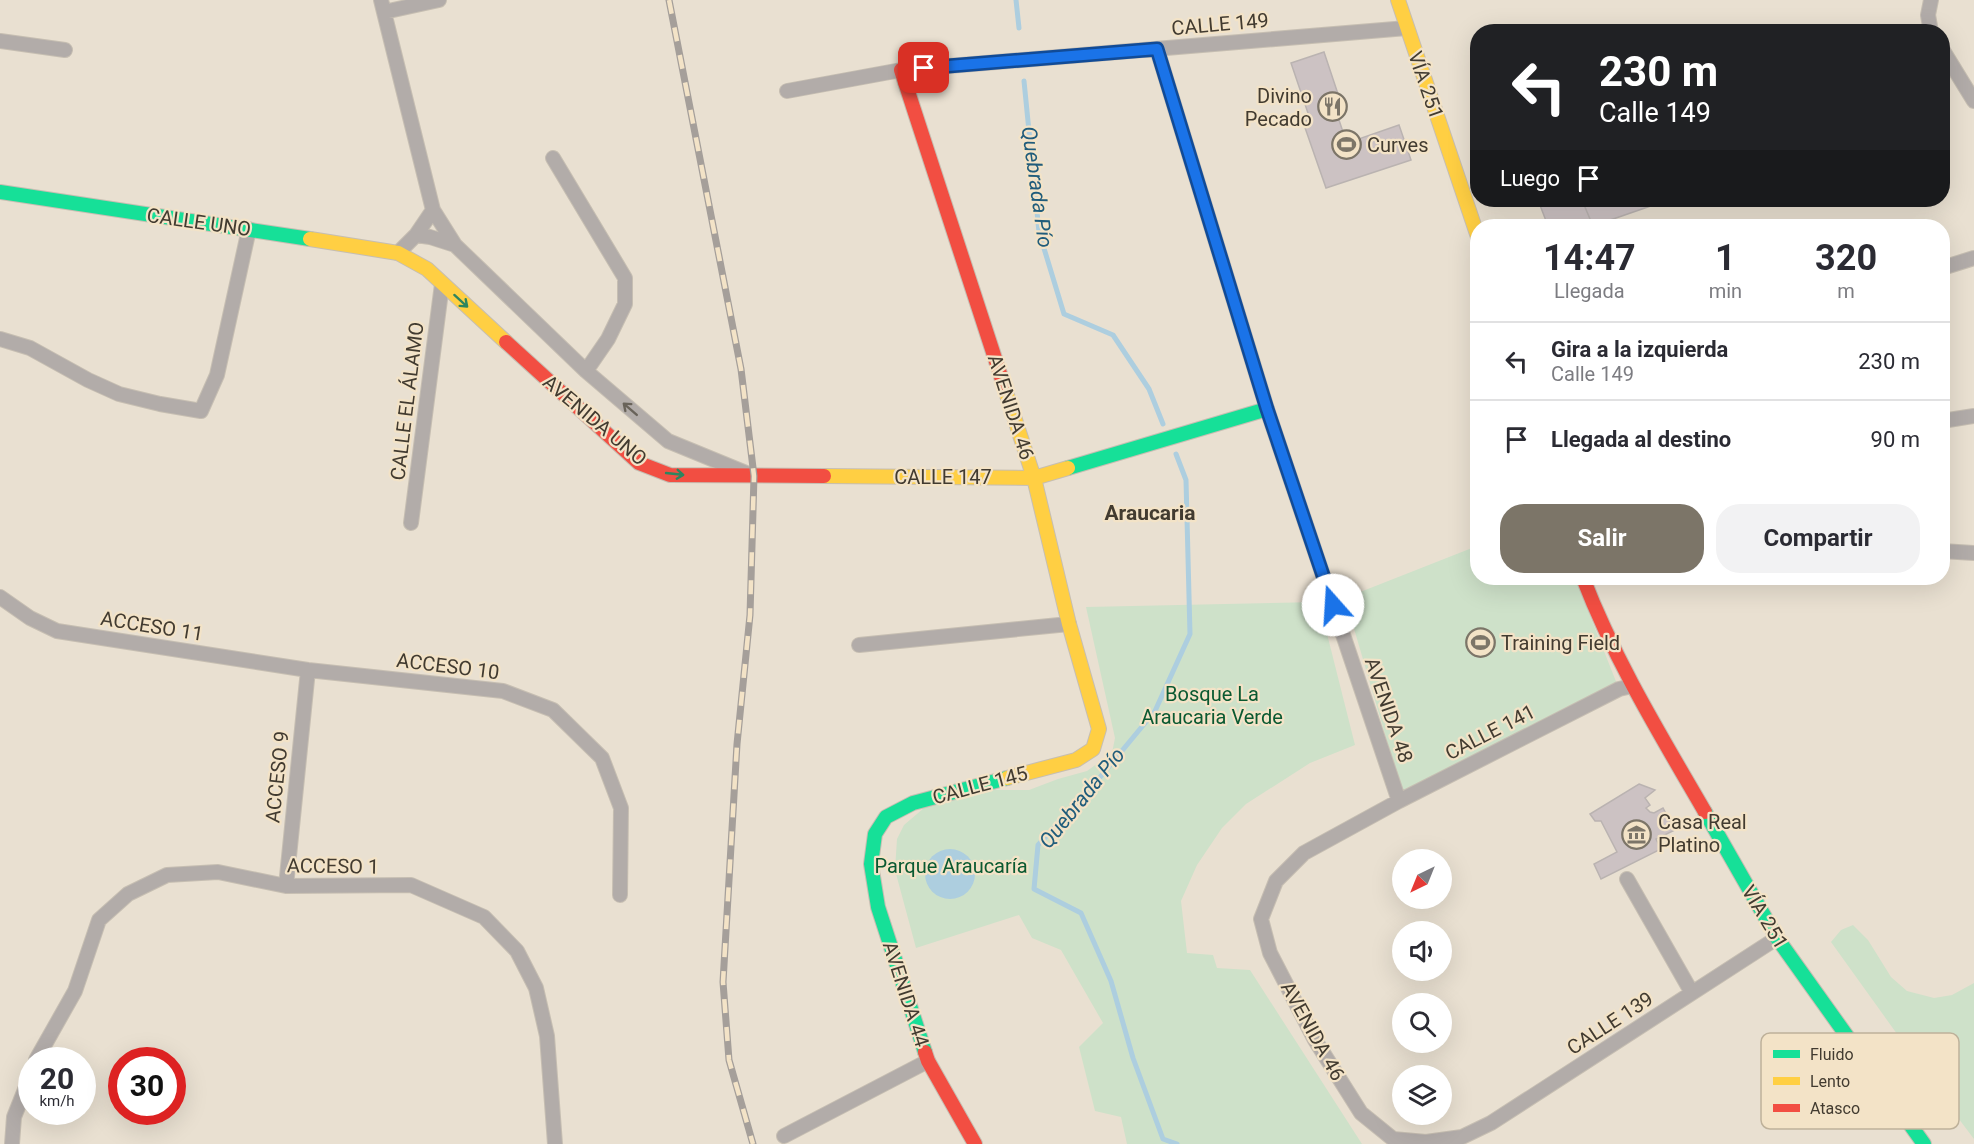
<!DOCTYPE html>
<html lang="es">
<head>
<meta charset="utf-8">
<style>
	body { margin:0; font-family:Roboto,sans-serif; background:#f2f2f3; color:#2b2b33; height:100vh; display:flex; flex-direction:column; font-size:22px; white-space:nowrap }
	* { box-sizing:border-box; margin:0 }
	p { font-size:20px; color:#7c7c81 }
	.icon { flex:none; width:33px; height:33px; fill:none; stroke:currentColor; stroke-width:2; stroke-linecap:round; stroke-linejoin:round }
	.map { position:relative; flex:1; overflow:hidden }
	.details { position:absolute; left:1470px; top:219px; width:480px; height:366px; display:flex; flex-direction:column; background:#fff; border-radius:24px; box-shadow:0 6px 24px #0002 }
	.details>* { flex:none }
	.guide { position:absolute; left:1470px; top:24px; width:480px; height:183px; border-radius:24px; box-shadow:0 6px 24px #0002; background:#202124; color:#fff; overflow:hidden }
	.needle { width:39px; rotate:223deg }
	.fabs { position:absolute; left:1392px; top:849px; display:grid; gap:12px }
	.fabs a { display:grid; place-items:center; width:60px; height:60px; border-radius:50%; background:#fff; box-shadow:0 6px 24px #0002; font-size:30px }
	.speed { position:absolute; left:18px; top:1047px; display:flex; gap:12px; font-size:30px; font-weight:700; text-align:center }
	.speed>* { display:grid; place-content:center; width:78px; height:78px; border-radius:50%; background:#fff; box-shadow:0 6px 24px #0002; line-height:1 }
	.speed small { font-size:15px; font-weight:400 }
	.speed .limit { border:9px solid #d22; background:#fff; color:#111 }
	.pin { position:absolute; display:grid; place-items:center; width:51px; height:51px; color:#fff; margin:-26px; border-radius:12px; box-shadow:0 3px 9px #0006 }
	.me { position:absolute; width:66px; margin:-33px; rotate:341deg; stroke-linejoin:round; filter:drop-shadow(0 0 4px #0008) }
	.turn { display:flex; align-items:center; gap:21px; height:126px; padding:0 30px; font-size:27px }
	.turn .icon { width:78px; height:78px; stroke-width:2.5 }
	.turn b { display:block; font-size:42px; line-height:51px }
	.then { display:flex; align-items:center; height:57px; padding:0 30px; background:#0003; gap:12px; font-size:22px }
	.eta { display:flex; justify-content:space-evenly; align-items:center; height:102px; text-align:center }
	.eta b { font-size:36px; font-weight:700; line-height:42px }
	.cta { display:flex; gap:12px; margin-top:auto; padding:12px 30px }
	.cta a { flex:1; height:69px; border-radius:24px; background:#7c7568; color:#fff; font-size:24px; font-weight:700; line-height:69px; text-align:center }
	.cta a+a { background:#f2f2f3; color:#2b2b33 }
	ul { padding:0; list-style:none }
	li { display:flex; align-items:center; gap:18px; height:78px; padding:0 30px; border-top:2px solid #e1e1e2 }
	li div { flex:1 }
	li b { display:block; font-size:22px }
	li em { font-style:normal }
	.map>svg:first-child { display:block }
</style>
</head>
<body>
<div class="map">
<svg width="1974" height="1144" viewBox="0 0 1974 1144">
	<rect width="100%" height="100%" fill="#e9e0d1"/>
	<path fill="#cee1c9" d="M 1477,546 L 1478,578 L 1575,578 L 1619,689 L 1402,792 L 1345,598 Z
		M 1319,602 L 1355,745 L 1310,763 L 1246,804 L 1222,828 L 1197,865 L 1181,901 L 1187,953 L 1213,955 L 1217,968 L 1250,970 L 1362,1144 L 1127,1144 L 1121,1117 L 1095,1111 L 1079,1047 L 1103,1023 L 1061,950 L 1032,938 L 1019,915 L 916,948 L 895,870 L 897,839 L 904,825 L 924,808 L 990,790 L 1029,790 L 1058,779 L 1087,771 L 1112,753 L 1115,738 L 1086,607 Z
		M 1853,925 L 1868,940 L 1891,977 L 1907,991 L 1934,998 L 1952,995 L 1974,983 L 1974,1139 L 1943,1098 L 1831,942 L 1841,930 Z"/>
	<path fill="#adcedf" d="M925 874a25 25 0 1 1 50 0a25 25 0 1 1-50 0Z"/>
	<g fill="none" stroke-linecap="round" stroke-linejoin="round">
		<path stroke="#adcedf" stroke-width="5" d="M 1016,0 L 1019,28
			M 1024,81 L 1039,232 L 1064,314 L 1113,335 L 1149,389 L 1163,424
			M 1176,454 L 1186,480 L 1190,634 L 1155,711 L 1087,793 L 1038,845 L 1034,889 L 1081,913 L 1111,981 L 1133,1058 L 1163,1139 L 1177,1144"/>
	</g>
	<path fill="#ccc2c3" stroke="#bab3b1" stroke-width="1.5" d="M 1324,52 L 1344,112 L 1337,114 L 1343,132 L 1349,133 L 1356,140 L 1399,125 L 1411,160 L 1326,188 L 1303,122 L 1310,119 L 1291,63 Z
		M 1538,200 L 1668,200 L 1593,226 L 1548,226 Z
		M 1582,200 L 1668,200 L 1593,226 Z
		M 1639,784 L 1655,790 L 1645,798 L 1650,805 L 1646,808 L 1650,812 L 1654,813 L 1663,808 L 1675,830 L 1656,839 L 1661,849 L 1601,879 L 1594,864 L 1617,852 L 1601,821 L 1595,821 L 1590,814 Z"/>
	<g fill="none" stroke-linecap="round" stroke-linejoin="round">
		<defs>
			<path id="street" d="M 381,0 L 433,210 L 455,245 L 586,371 L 668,441 L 746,473
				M 1931,0 L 1928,15 L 1931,32
				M 384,12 L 439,0
				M 0,41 L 65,50
				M 1157,49 L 1267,409 L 1399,801
				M 1942,49 L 1974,101
				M 787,91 L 901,70 L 1407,28
				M 553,158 L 625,278 L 625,304 L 608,339 L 586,371
				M 416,235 L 430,237 L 455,245
				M 398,253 L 416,235 L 433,210
				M 1942,268 L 1974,258
				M 0,339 L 30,348 L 88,380 L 119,394 L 160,404 L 201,411 L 217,375 L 249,229
				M 1942,421 L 1974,416
				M 411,523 L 442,284
				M 1942,551 L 1974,553
				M 0,597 L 30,618 L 57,631 L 308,670 L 503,691 L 553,710 L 602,758 L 621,808 L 620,895
				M 859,645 L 1069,624
				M 1632,686 L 1619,689 L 1399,801 L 1304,853 L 1276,881 L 1261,919 L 1270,953 L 1315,1040 L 1361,1113 L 1393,1139 L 1426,1142 L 1462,1137 L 1491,1123 L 1777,938
				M 1627,879 L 1692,993
				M 286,886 L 308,670
				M 36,1060 L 75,991 L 99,920 L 128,894 L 167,875 L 218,872 L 286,886 L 411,885 L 484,917 L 517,951 L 536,988 L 547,1036 L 555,1144
				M 784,1136 L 928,1061
				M 12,1144 L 14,1117 L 32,1072"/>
			<path id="fast" d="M 0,192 L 310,239
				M 1068,468 L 1267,409
				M 1705,812 L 1777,938 L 1924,1144
				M 925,1052 L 878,907 L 871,864 L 875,834 L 886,817 L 913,803 L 1007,778"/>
			<path id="slow" d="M 1398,0 L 1478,237
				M 310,239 L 398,253 L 427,269 L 506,342
				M 1004,386 L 1034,478 L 1069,624 L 1099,729 L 1093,749 L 1076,760 L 1007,778
				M 824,476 L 1034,478 L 1068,468"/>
			<path id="jam" d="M 901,70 L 1004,386
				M 506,342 L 639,463 L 670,475 L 824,476
				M 1583,578 C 1615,661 1661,736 1705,812
				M 925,1052 L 928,1061 L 975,1144"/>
		</defs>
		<use href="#street" stroke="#c6beb2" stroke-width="16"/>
		<use href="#fast" stroke="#c6beb2" stroke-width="16"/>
		<use href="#slow" stroke="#c6beb2" stroke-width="16"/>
		<use href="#jam" stroke="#c6beb2" stroke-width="16"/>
		<use href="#street" stroke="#b2aca9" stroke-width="14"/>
		<use href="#fast" stroke="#16e098" stroke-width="14"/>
		<use href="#slow" stroke="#ffcf43" stroke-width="14"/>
		<use href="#jam" stroke="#f24e42" stroke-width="14"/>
		<defs>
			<path id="rail" d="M 669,0 L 741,369 L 754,476 L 750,615 L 737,744 L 723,982 L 729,1060 L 753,1144"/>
		</defs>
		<use href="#rail" stroke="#a59f9a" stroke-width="7"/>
		<use href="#rail" stroke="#f3e3c7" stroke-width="4.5" stroke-dasharray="14" stroke-linecap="butt"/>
	</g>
	<defs><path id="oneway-shaft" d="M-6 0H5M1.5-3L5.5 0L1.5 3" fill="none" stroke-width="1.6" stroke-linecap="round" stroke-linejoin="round" transform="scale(1.5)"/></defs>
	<g stroke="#2e855f">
		<use href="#oneway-shaft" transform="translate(461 301) rotate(42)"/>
		<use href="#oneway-shaft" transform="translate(675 474) rotate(6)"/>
	</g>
	<use stroke="#69635a" href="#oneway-shaft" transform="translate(630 409) rotate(-139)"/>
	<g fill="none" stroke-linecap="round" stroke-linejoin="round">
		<defs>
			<path id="route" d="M 924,68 L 1157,49 L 1267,409 L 1333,605"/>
		</defs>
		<use href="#route" stroke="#114b97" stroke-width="15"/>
		<use href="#route" stroke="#1a73e8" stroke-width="10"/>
	</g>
	<defs>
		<symbol id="restaurant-ring" viewBox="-11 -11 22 22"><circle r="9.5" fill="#f3e3c7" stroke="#7c7568" stroke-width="1.5"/><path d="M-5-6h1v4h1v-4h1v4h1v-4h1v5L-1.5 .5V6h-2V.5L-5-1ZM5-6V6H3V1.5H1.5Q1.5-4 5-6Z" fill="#7c7568"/></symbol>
		<symbol id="stadium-ring" viewBox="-11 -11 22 22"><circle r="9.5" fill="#f3e3c7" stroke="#7c7568" stroke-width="1.5"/><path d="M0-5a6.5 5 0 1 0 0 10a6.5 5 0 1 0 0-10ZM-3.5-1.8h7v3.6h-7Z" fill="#7c7568"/></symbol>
		<symbol id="museum-ring" viewBox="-11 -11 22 22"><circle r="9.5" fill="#f3e3c7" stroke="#7c7568" stroke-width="1.5"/><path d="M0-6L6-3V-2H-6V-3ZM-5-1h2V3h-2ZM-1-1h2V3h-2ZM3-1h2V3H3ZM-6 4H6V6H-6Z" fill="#7c7568"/></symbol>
	</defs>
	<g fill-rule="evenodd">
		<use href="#restaurant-ring" x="1316" y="90" width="33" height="33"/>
		<use href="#stadium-ring" x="1330" y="128" width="33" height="33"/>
		<use href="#stadium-ring" x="1464" y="626" width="33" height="33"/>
		<use href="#museum-ring" x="1620" y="818" width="33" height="33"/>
	</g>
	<g text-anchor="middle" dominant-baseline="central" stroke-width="4.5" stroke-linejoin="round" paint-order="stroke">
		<g font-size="20" fill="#423b30" stroke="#f3e3c7">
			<text transform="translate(1220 24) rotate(-5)">CALLE 149</text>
			<text transform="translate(1426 85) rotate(71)">VÍA 251</text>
			<text transform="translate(199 222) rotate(8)">CALLE UNO</text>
			<text transform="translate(407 401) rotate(-83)">CALLE EL ÁLAMO</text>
			<text transform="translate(1011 407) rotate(72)">AVENIDA 46</text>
			<text transform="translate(595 420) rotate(40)">AVENIDA UNO</text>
			<text x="943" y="477">CALLE 147</text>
			<text transform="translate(152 626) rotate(9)">ACCESO 11</text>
			<text transform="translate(448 666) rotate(7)">ACCESO 10</text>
			<text transform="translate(1389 710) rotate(71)">AVENIDA 48</text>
			<text transform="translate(1490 732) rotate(-27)">CALLE 141</text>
			<text transform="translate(277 777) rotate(-84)">ACCESO 9</text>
			<text transform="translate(980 785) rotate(-15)">CALLE 145</text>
			<text transform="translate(333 866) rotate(1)">ACCESO 1</text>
			<text transform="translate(1765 917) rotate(59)">VÍA 251</text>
			<text transform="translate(906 994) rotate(72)">AVENIDA 44</text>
			<text transform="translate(1610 1023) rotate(-33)">CALLE 139</text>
			<text transform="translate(1313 1031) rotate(61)">AVENIDA 46</text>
		</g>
		<g font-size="20" fill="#423b30" stroke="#f3e3c7" text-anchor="start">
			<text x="1312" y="96" text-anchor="end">Divino<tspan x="1312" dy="23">Pecado</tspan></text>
			<text x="1367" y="145">Curves</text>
			<text x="1501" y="643">Training Field</text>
			<text x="1658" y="822">Casa Real<tspan x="1658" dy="23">Platino</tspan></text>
		</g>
		<g font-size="20" fill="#0a5931" stroke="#f3e3c7">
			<text x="1212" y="694">Bosque La<tspan x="1212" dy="23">Araucaria Verde</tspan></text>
			<text x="951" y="866">Parque Araucaría</text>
		</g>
		<g font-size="21" font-style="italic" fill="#205c7b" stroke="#f3e3c7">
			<text transform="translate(1037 187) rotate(82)">Quebrada Pío</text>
			<text transform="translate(1082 798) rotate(-51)">Quebrada Pío</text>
		</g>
		<g font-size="21" font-weight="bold" fill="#423b30" stroke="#f3e3c7">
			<text x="1150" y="513">Araucaria</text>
		</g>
	</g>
	<rect x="1761" y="1033" width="198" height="96" rx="9" fill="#f3e3c7" stroke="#beb19a" stroke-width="1.5"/>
	<rect x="1773" y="1050" width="27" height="8" fill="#16e098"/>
	<rect x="1773" y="1077" width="27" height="8" fill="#ffcf43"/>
	<rect x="1773" y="1104" width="27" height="8" fill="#f24e42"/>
	<g font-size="16" fill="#423b30">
		<text x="1810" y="1060">Fluido</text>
		<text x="1810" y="1087">Lento</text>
		<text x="1810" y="1114">Atasco</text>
	</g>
</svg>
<div class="fabs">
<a><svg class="needle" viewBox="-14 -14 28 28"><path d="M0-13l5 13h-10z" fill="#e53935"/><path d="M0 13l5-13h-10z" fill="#7c7c81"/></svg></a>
<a><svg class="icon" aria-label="sound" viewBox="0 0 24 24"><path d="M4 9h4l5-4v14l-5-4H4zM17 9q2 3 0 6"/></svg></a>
<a><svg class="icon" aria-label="search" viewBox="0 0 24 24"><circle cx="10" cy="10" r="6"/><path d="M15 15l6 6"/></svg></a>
<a><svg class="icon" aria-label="layers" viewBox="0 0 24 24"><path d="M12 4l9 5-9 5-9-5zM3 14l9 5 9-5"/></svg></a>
</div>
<div class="speed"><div>20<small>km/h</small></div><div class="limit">30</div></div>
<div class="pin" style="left:924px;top:68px;background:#d93025"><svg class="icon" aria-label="arrive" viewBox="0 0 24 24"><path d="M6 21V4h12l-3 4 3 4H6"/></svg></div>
<svg class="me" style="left:1333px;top:605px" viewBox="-20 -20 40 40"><circle r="19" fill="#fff"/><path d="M0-13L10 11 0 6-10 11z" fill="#1a73e8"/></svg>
<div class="guide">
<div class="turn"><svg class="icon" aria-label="left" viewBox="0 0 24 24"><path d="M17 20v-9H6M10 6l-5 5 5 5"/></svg><div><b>230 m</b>Calle 149</div></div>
<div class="then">Luego<svg class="icon" aria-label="arrive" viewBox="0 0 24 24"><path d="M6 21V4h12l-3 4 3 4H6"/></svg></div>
</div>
<section class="details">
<div class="eta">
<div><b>14:47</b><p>Llegada</p></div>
<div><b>1</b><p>min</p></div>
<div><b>320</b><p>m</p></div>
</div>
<ul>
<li><svg class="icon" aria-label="left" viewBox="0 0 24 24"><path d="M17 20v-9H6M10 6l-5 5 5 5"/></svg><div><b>Gira a la izquierda</b><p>Calle 149</p></div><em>230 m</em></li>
<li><svg class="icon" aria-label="arrive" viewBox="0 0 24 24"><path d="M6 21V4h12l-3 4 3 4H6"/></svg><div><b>Llegada al destino</b></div><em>90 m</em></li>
</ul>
<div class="cta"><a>Salir</a><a>Compartir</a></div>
</section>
</div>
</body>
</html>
